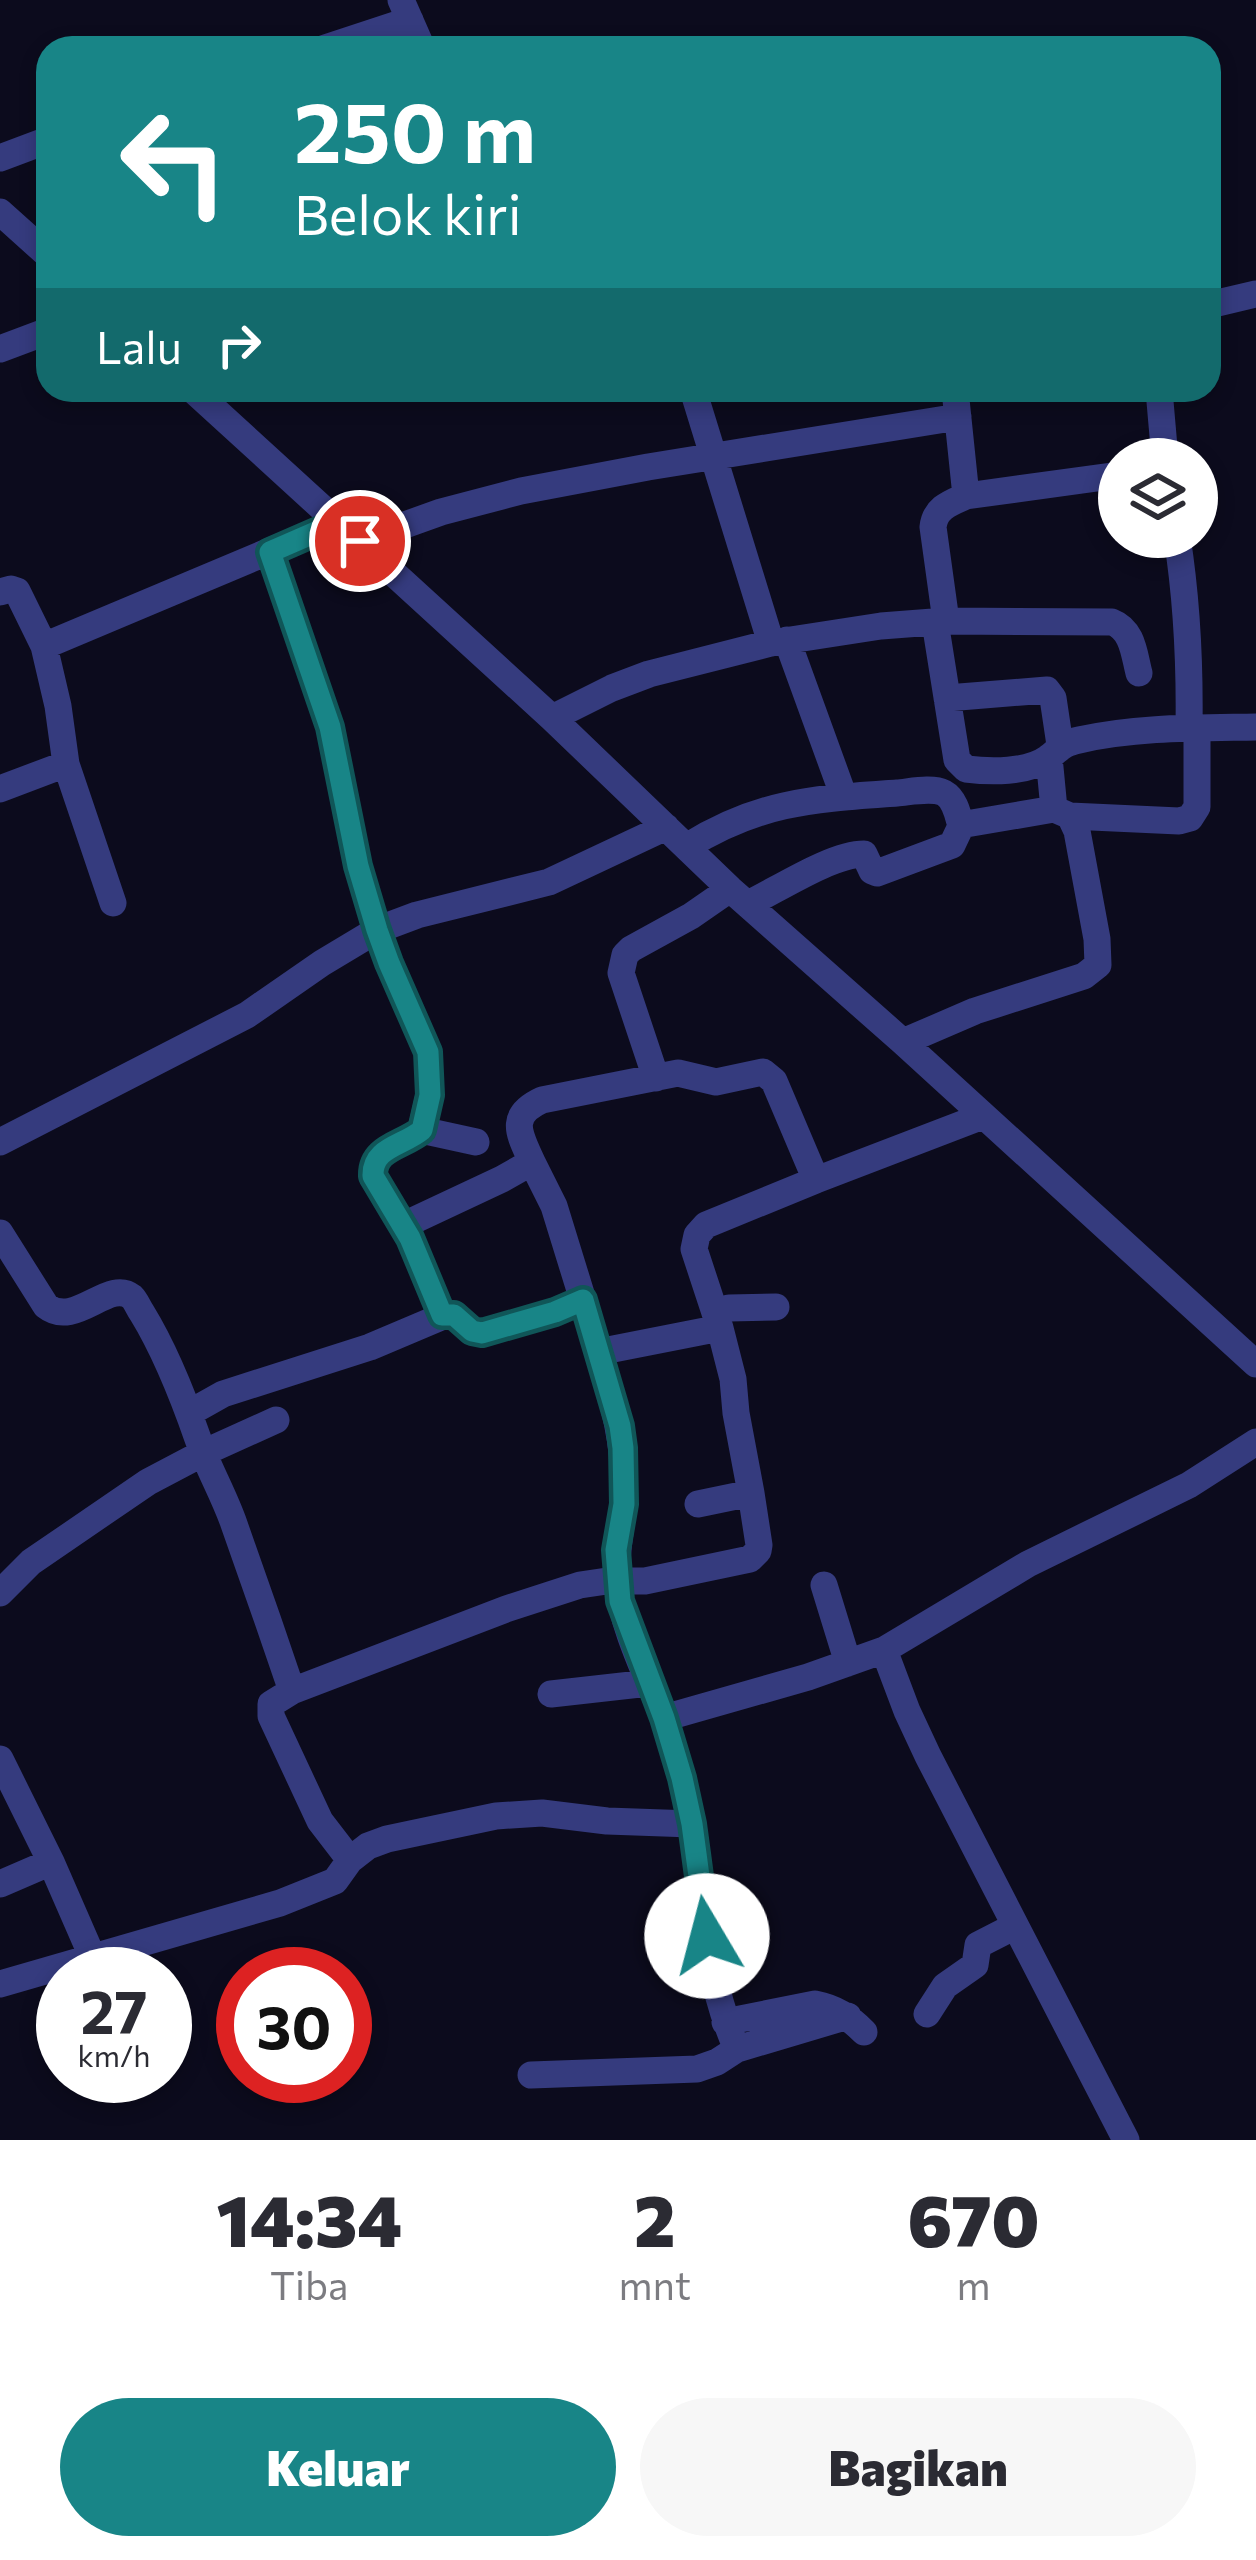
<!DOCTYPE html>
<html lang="id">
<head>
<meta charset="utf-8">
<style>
	body { margin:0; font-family:Commissioner,sans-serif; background:#f7f7f7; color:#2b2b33; height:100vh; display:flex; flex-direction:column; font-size:45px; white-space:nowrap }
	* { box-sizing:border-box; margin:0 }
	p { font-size:39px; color:#7c7c81 }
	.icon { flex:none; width:66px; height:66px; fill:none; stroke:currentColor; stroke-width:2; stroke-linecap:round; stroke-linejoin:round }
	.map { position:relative; height:2140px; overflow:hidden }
	.sheet { display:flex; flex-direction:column; background:#fff; flex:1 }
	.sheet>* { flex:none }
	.banner { position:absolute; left:36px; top:36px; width:1185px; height:366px; border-radius:36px; box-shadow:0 6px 18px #0003; background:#188587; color:#fff; overflow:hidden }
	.fabs { position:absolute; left:1098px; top:438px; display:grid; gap:24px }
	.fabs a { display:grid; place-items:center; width:120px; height:120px; border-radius:50%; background:#fff; box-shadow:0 6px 18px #0003; font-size:60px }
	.speed { position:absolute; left:36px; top:1947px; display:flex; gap:24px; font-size:60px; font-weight:700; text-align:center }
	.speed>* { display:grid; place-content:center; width:156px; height:156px; border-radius:50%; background:#fff; box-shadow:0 6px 18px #0003; line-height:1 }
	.speed small { font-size:30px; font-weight:400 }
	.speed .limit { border:18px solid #d22; background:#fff; color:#111 }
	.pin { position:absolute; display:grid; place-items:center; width:102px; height:102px; color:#fff; margin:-51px; border:6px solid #fff; border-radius:50%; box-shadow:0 3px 12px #0007 }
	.me { position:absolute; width:132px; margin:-66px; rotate:352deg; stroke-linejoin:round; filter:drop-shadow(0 0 9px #0008) }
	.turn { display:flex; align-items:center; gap:42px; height:252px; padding:0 60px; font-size:54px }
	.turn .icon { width:156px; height:156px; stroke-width:2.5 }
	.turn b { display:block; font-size:84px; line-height:102px }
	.then { display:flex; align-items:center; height:114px; padding:0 60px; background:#0003; gap:24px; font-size:45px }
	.eta { display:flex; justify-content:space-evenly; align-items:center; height:204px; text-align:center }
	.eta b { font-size:72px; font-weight:800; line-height:84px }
	.action { display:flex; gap:24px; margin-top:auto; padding:24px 60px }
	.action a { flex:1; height:138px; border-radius:72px; background:#188587; color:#fff; font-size:48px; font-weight:800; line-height:138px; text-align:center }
	.action a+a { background:#f7f7f7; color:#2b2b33 }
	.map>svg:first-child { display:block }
</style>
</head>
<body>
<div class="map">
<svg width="1256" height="2140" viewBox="0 0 1256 2140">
	<rect width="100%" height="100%" fill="#0c0b1d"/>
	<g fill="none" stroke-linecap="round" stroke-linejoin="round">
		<path stroke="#353b7e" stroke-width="27" d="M 401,0 L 422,48
			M 325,48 L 410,20
			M 0,158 L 48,140
			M 0,212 L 48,255
			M 1209,305 L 1256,294
			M 0,349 L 48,331
			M 193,390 L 552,718 L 730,889 L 903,1042 L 1256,1364
			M 693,390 L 771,643
			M 1159,390 L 1165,459
			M 966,496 L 1119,475
			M 1177,537 C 1187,601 1190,663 1189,728
			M 360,541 L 441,512 L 521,491 L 648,467 L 958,417
			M 270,552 L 330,727 L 358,865 L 377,930 L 389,963 L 428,1052 L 429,1095 L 421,1130 C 403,1146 372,1147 372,1176 L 404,1225
			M 0,592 L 11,589 L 17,591 L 44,646 L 58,706 L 66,764 L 113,903
			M 946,621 L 933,527 C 935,508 950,503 966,496 L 955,390
			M 935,622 L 957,760 L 966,769 C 990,772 1027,773 1048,758 C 1061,748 1061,744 1079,740 C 1136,727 1198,728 1256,727
			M 787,640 L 844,797
			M 44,646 L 339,522
			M 947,698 L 1047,690 L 1053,698 L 1060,745
			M 552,718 L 612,688 L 649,674 L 771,643 L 881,626 L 946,621 L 1112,622 C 1133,630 1134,654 1139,673
			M 0,789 L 66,764
			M 1070,816 L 1179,821 L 1190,818 L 1197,807 L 1197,728
			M 688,846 C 760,801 815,799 897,793 C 910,792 932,787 944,793 C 955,799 958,815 961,826
			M 748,904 C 779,889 832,854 864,854 L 872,871 L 877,873 L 952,845 L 961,826 L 966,824 L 1054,809 L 1049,757
			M 903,1042 L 975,1011 L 1084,976 L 1098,965 L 1097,939 L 1077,831 L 1070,816 L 1054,809
			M 656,1078 L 621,973 L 625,955 L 631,949 L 691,916 L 730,889
			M 421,1130 L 476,1142
			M 0,1142 L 247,1015 L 322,963 L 377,930 L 417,915 L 549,882 L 666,827
			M 532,1162 L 554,1206 L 583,1300
			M 0,1233 L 46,1306 C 75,1329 109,1278 132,1297 C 136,1301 138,1307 142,1313 C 166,1352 183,1396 198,1439 C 208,1468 224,1495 234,1524 C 254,1580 273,1635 292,1691 L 271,1704 L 271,1716 L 320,1821 L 350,1860
			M 716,1312 L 729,1308 L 776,1307
			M 442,1315 L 404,1225 L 502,1179 L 532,1162 C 520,1135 507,1116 542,1100 L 678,1073 L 716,1082 L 763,1072 L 774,1081 L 816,1180
			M 598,1352 C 614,1405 625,1441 624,1496 C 623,1524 615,1551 617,1579 C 622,1627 646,1674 664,1718
			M 191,1412 L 223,1394 L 370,1347 L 448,1314 C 462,1316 466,1333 481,1333 L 555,1312 L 583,1300 L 598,1352 L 720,1328 L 694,1249 L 697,1235 L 706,1225 L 816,1180 L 983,1116
			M 698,1504 L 751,1493 L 736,1413 L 733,1379 L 720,1328
			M 824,1585 L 848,1663
			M 0,1593 L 31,1562 L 148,1482 L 203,1453 L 276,1420
			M 884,1650 L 907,1711 L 928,1756 L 1126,2140
			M 292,1691 L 506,1609 L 580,1585 L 607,1581 L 645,1581 L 750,1559 L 758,1551 L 759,1545 L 751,1493
			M 551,1694 L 649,1683
			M 0,1759 L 51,1862 L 92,1956
			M 0,1884 L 51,1862
			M 0,1984 L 280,1903 L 335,1881 L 350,1860 L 368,1846 L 387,1839 L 496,1816 L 542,1813 L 607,1821 L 692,1824 L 682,1778 L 664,1718 L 808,1677 L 884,1650 L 1028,1564 L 1189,1485 L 1256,1442
			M 927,2014 L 945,1986 L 975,1965 L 978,1945 L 1015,1926
			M 725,2022 L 815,2004 C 836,2008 849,2017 864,2032
			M 737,2049 L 848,2016
			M 531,2075 L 697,2069 L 717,2062 L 737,2049 C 706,1979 702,1900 692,1824"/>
	</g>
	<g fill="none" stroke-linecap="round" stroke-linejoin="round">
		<defs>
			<path id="route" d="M 360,541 L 339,522 L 270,552 L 330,727 L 358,866 L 377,930 L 389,963 L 428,1052 L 430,1095 L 422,1130 C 403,1146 372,1147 373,1176 L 410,1238 L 442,1315 L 454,1315 L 472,1331 L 482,1333 L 555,1312 L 583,1300 L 620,1426 L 623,1448 L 624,1504 L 616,1550 L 620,1601 L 664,1718 L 682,1778 L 692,1824 L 707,1936"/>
		</defs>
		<use href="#route" stroke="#105658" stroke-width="30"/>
		<use href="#route" stroke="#188587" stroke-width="21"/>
	</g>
</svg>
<div class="fabs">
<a><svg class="icon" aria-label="layers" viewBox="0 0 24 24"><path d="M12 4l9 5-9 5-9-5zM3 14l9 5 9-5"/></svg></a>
</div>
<div class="speed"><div>27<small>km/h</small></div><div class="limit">30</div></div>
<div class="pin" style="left:360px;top:541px;background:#d93025"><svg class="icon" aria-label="arrive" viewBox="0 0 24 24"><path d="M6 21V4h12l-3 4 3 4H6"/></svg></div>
<svg class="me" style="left:707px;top:1936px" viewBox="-20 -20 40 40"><circle r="19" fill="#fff"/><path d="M0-13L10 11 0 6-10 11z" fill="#188587"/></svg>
<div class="banner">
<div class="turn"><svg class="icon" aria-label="left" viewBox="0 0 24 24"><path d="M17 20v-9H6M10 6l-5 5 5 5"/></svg><div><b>250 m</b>Belok kiri</div></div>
<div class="then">Lalu<svg class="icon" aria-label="right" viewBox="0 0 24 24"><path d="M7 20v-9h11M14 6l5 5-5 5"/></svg></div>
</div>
</div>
<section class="sheet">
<div class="eta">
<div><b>14:34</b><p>Tiba</p></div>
<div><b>2</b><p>mnt</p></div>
<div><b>670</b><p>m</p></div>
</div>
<div class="action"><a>Keluar</a><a>Bagikan</a></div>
</section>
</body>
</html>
